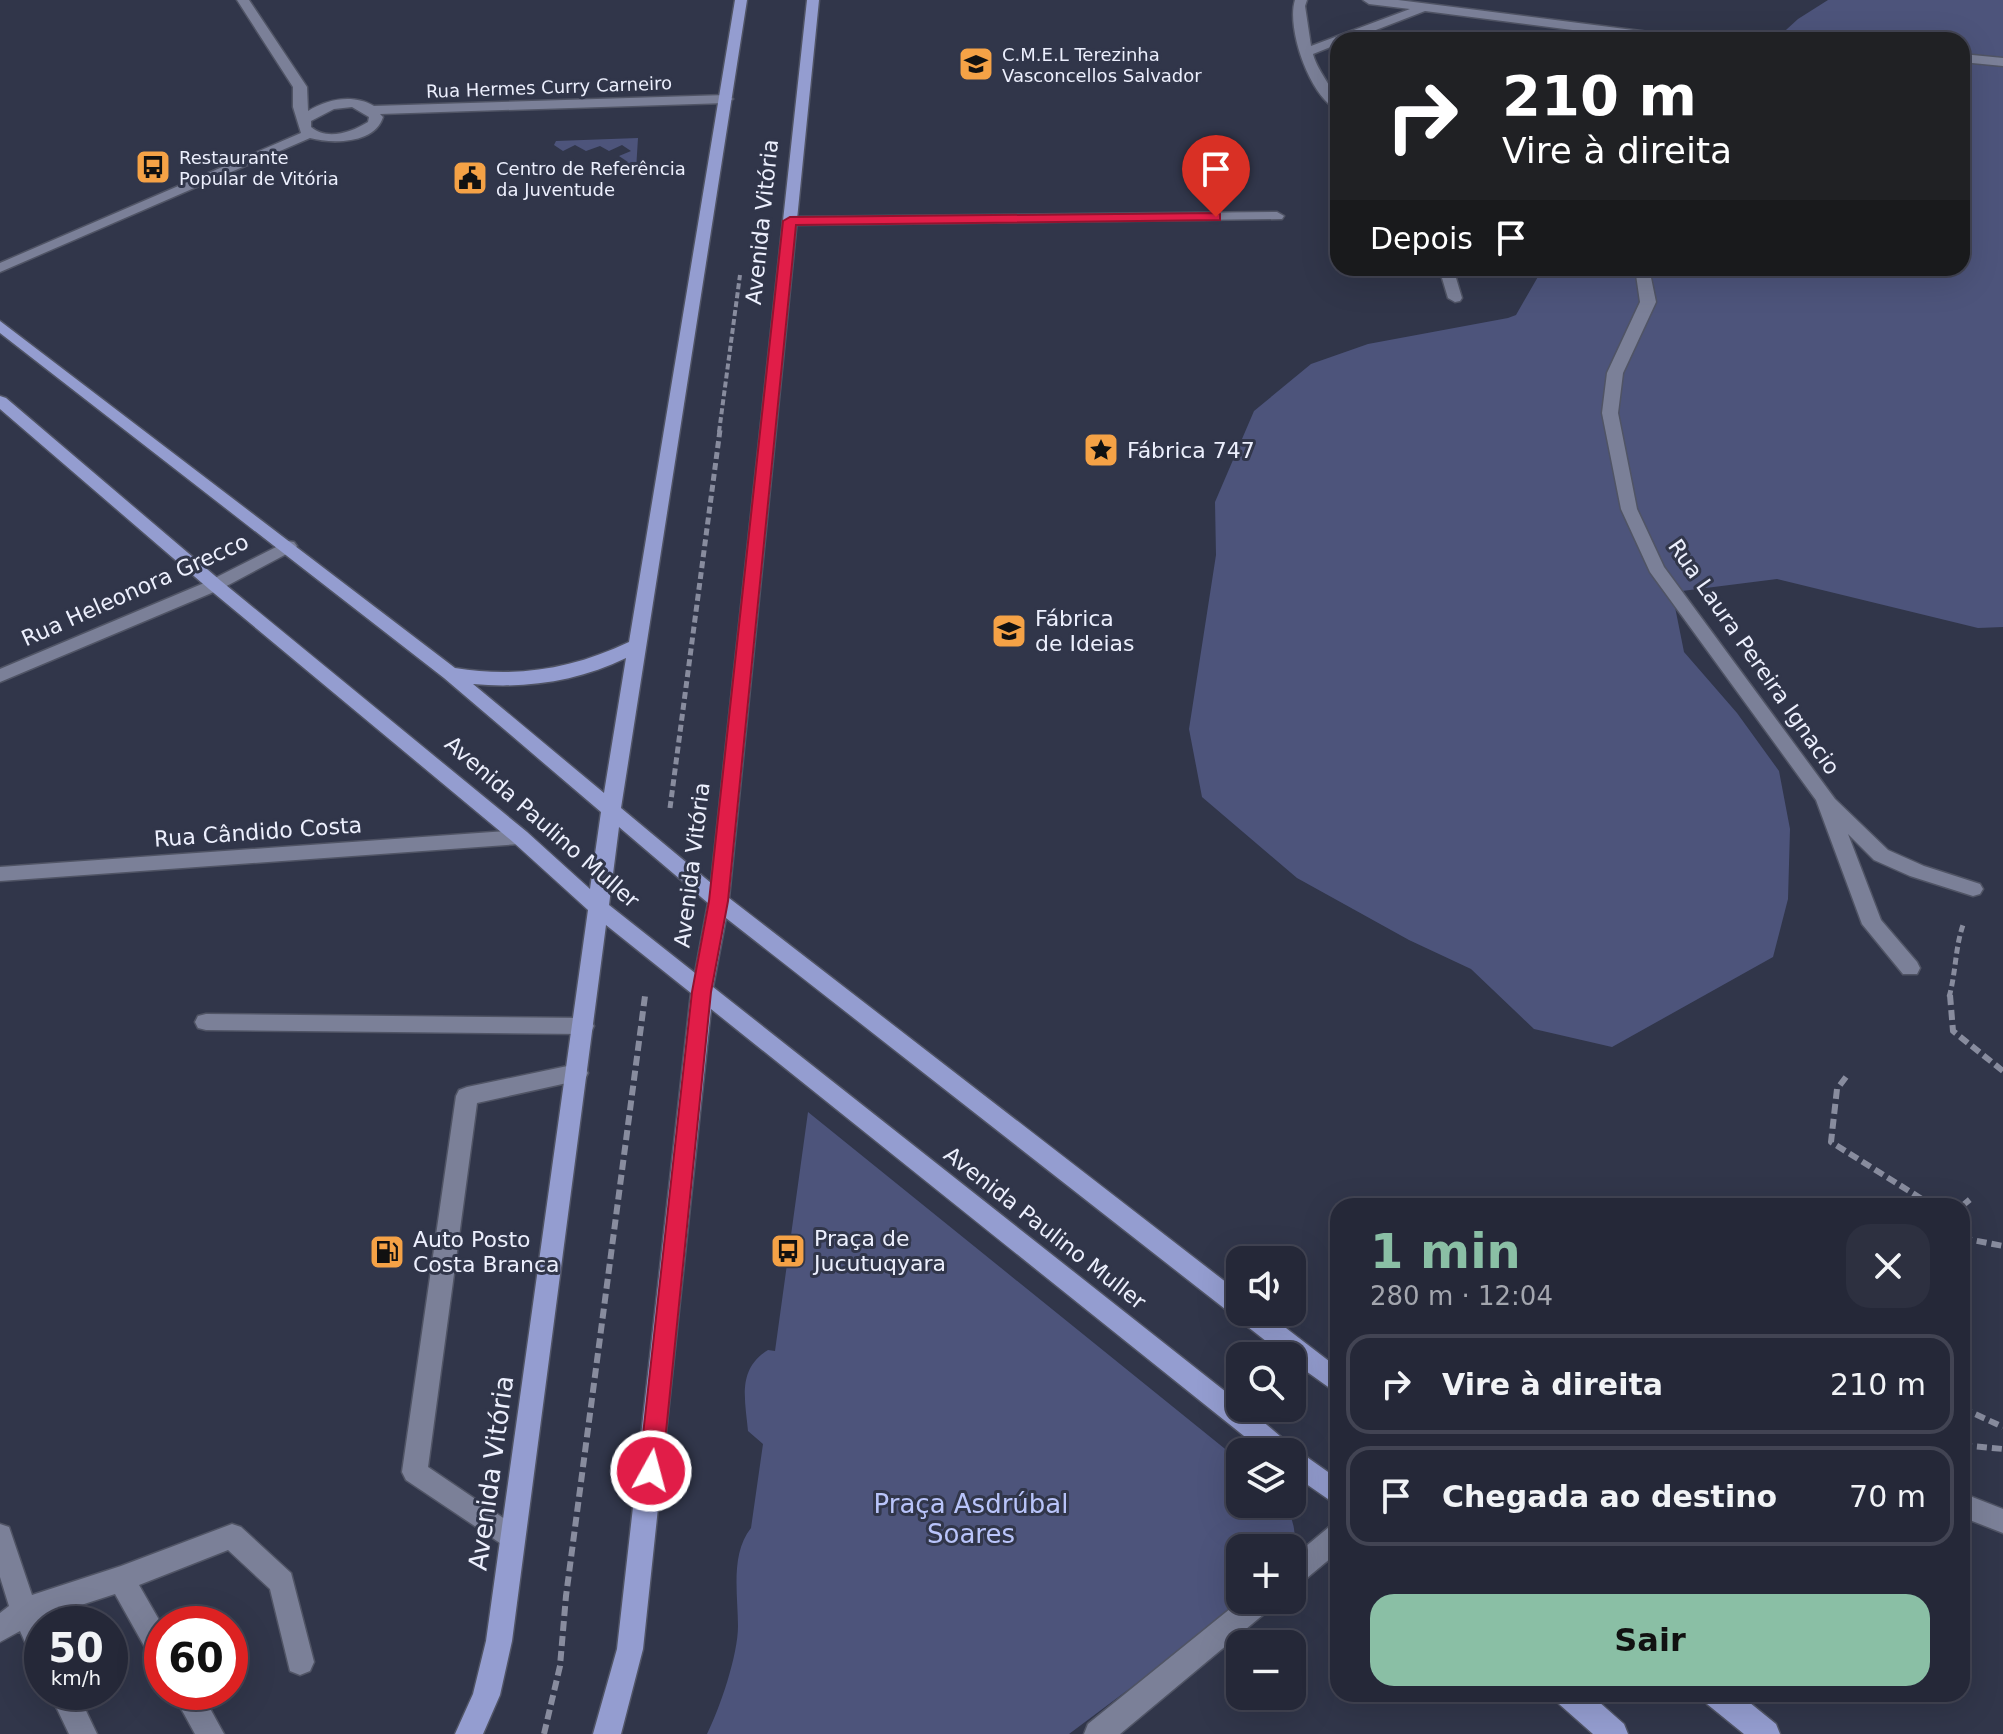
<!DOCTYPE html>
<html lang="pt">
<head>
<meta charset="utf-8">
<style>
	body { margin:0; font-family:"DejaVu Sans",sans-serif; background:#2d3040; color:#f1f3f6; height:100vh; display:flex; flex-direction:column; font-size:30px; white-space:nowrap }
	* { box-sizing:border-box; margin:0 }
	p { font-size:26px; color:#a3a6ae }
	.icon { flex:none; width:44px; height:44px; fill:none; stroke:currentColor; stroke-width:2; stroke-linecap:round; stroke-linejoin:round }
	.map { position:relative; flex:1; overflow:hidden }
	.details { position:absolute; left:1330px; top:1198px; width:640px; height:504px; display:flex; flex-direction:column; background:#252838; border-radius:24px; box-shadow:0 8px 32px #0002,0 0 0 2px #424453 }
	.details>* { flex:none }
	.hud { position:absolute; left:1330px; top:32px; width:640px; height:244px; border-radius:24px; box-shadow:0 8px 32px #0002,0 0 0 2px #424453; background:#202124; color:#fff; overflow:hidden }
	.tools { position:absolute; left:1226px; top:1246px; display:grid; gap:16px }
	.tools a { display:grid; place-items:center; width:80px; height:80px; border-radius:16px; background:#252838; box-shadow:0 8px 32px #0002,0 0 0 2px #424453; font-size:40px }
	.speed { position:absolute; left:24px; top:1606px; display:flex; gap:16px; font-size:40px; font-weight:700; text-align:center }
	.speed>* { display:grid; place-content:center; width:104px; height:104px; border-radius:50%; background:#252838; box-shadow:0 8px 32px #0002,0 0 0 2px #424453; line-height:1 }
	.speed small { font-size:20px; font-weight:400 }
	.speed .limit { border:12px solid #d22; background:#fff; color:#111 }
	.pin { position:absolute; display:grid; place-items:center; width:68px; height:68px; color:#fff; margin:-82px -34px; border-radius:50% 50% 50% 0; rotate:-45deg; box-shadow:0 0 8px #0007 }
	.pin .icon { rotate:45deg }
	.me { position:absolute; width:88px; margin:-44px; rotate:7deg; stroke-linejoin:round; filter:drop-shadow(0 0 6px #0008) }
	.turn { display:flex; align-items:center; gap:28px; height:168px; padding:0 40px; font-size:36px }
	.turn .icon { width:104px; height:104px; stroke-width:2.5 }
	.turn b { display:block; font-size:56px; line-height:68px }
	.then { display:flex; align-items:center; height:76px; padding:0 40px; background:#0003; gap:16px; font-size:30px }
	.round { display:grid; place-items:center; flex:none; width:84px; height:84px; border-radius:24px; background:#2d3040 }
	.summary { display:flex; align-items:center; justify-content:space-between; height:136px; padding:0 40px }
	h1 { font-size:48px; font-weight:800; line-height:60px; color:#8abfa5 }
	.action { display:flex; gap:16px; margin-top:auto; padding:16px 40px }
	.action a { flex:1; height:92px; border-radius:24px; background:#8abfa5; color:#111; font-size:32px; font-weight:800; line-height:92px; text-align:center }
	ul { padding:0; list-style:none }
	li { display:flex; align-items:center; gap:24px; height:100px; margin:0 16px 12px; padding:0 24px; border:4px solid #424453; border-radius:24px }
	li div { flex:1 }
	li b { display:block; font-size:30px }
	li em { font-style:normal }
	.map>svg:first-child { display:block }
</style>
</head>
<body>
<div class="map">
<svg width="2003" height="1734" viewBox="0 0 2003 1734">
	<rect width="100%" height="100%" fill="#31364a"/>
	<path fill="#4d547b" d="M 1828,0 L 2003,0 L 2003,627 L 1978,628 L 1777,579 L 1682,591 L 1673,597 L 1684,652 L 1737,713 L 1779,771 L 1790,829 L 1788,899 L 1773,957 L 1612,1047 L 1534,1029 L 1471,969 L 1409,940 L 1297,878 L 1202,797 L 1189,729 L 1216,555 L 1215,502 L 1254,411 L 1311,364 L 1368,344 L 1508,318 L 1516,315 L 1543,268 L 1962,268 L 1962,40 L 1775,40 L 1798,19 Z
		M 638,138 L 636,170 L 615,170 L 628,162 L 619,156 L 631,151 L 622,145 L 609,151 L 600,146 L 586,151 L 575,145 L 563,151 L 554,145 L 556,141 Z
		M 808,1112 L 1240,1461 L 1240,1504 L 1284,1504 C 1293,1517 1298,1536 1292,1550 L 1292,1548 L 1240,1548 L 1240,1600 L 1248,1600 L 1069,1734 L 707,1734 C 720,1708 738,1655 738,1626 C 738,1595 730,1554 751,1528 L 763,1444 L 748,1431 C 745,1399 737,1369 768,1350 L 775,1351 Z"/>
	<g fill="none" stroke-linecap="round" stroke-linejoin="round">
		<defs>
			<path id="minor" d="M 237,0 L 249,0 L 307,87 L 308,111 C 328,99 353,94 374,106 L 726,95 L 733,99 L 726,103 L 380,114 L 383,117 C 375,144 332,144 310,138 L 0,272 L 0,263 L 301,133 L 293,107 L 293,87 ZM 352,107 L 369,117 L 368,122 C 352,132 327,141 311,127 L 311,121 L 334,109 Z
				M 1295,0 L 1307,0 L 1305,6 L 1311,46 L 1410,9 L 1369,4 L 1363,0 L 1398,0 L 1680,36 L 1686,40 L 1650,40 L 1425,11 L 1350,40 L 1338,40 L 1338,44 L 1313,54 C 1318,74 1338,91 1338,110 C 1310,98 1286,28 1295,0 Z
				M 1962,54 L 2003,58 L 2003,66 L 1962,62 Z
				M 1277,212 L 1284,216 L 1282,219 L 790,225 L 783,221 L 790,217 Z
				M 1439,268 L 1453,268 L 1462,298 L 1460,301 L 1455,302 L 1448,298 Z
				M 1635,268 L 1649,268 L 1656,302 L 1623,373 L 1618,413 L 1637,509 L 1664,567 L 1835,799 L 1888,850 L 1924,866 L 1980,884 L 1983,889 L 1980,894 L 1973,896 L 1910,876 L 1874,860 L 1848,834 L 1881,920 L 1917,962 L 1920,968 L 1917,974 L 1903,974 L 1862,924 L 1816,800 L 1650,572 L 1621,509 L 1602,413 L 1607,373 L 1640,302 Z
				M 288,541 L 294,542 L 297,546 L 294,550 L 221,589 L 0,682 L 0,669 L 209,581 Z
				M 520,830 L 530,837 L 520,844 L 0,881 L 0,867 Z
				M 206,1014 L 583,1018 L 591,1020 L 594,1026 L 591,1032 L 583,1034 L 206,1030 L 198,1028 L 195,1022 L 198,1016 Z
				M 577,1064 L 585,1067 L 588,1073 L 585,1079 L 477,1103 L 428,1467 L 521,1530 L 525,1539 L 521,1548 L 512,1551 L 406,1480 L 402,1472 L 456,1096 L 459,1090 L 467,1087 Z
				M 1962,1493 L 2003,1509 L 2003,1533 L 1962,1517 Z
				M 0,1524 L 9,1527 L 32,1595 L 121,1566 L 232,1524 L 241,1527 L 291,1573 L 314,1662 L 310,1671 L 300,1675 L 290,1671 L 270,1589 L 228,1550 L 139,1585 L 162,1625 L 162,1664 L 152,1660 L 115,1594 L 41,1618 L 44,1624 L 42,1662 L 32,1658 L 20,1631 L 0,1642 L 0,1613 L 9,1606 L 0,1577 Z
				M 1338,1524 L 1338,1552 L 1301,1583 L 1292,1587 L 1292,1558 L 1329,1527 Z
				M 1241,1600 L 1274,1600 L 1270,1609 L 1120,1734 L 1084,1734 L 1088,1724 Z
				M 49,1692 L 77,1692 L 97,1734 L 69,1734 Z
				M 172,1692 L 201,1692 L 224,1734 L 195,1734 Z"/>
			<path id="major" d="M 735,0 L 747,0 L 621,808 L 711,883 L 807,0 L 819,0 L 729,898 L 1240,1293 L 1240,1312 L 1265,1312 L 1338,1368 L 1338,1394 L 1292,1361 L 1292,1356 L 1285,1356 L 726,918 L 713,987 L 1240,1403 L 1240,1408 L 1247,1408 L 1294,1448 L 1338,1479 L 1338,1506 L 1292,1474 L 1292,1452 L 1264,1452 L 711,1009 L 643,1649 L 621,1734 L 593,1734 L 617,1649 L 691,993 L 606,925 L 512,1641 L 500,1695 L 483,1734 L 455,1734 L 473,1694 L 486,1641 L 588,910 L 513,842 L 209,589 L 0,409 L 0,396 L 6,398 L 221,581 L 527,832 L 590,889 L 601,812 L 444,678 L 0,333 L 0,321 L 455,668 C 517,678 572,669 629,642 ZM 626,658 L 604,793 L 473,684 C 526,689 579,681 626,658 ZM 619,827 L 708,903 L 695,973 L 609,905 Z
				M 1555,1694 L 1590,1694 L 1624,1724 L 1628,1734 L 1593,1734 L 1559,1704 Z
				M 1703,1694 L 1739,1694 L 1776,1724 L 1780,1734 L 1744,1734 L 1707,1704 Z"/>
		</defs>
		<use href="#minor" stroke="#505465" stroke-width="3"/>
		<use href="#major" stroke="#505465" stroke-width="3"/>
		<path stroke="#888c9e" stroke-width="4" stroke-dasharray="6 3" stroke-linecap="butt" d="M 719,432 L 740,275"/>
		<path stroke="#888c9e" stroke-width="5" stroke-dasharray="7 4" stroke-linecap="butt" d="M 670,808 L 720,430
			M 1949,997 C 1956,973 1955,948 1963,925"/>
		<path stroke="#888c9e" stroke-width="6" stroke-dasharray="10 5" stroke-linecap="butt" d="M 1950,995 L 1953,1031 L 2003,1071
			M 1846,1077 L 1837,1089 L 1831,1142 L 1933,1206
			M 1962,1206 L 1973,1197
			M 1962,1238 L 2003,1246
			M 1962,1408 L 2003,1427
			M 1962,1445 L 2003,1449
			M 544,1734 L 560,1666 L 566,1596 L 645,996"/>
		<use href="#minor" fill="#7b8098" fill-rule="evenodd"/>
		<use href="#major" fill="#949dd0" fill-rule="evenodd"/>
	</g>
	<path fill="#e11d48" stroke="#92132f" stroke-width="2" d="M 1216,213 L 1220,214 L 1220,220 L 796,225 L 728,901 L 711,992 L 662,1471 L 659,1479 L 651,1482 L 642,1479 L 639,1471 L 692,992 L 709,901 L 783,221 L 790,217 Z"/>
	<defs>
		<symbol id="school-square" viewBox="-11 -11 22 22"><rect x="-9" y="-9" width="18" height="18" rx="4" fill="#f5a246" stroke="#31364a"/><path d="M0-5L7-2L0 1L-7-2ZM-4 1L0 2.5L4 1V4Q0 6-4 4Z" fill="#111"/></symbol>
		<symbol id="bus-square" viewBox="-11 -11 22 22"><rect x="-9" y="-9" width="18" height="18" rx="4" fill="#f5a246" stroke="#31364a"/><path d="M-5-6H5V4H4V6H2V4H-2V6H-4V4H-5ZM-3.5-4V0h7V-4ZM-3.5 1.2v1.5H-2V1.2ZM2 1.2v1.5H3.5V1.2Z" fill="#111"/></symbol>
		<symbol id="civic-square" viewBox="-11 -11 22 22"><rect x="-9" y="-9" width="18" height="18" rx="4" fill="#f5a246" stroke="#31364a"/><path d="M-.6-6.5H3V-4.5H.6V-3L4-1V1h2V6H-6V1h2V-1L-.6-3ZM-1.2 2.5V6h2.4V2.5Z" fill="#111"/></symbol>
		<symbol id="sight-square" viewBox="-11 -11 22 22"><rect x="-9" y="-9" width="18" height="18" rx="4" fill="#f5a246" stroke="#31364a"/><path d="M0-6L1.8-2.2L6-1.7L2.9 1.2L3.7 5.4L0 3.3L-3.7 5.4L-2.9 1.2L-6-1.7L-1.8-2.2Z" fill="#111"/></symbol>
		<symbol id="university-square" viewBox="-11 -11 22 22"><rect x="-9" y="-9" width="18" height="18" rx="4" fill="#f5a246" stroke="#31364a"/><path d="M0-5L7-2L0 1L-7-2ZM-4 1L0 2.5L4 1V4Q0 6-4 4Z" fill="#111"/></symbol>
		<symbol id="fuel-square" viewBox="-11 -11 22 22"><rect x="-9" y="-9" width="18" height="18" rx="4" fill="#f5a246" stroke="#31364a"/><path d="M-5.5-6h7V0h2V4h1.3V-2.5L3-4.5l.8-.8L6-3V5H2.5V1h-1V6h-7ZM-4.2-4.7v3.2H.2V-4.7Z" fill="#111"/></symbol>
	</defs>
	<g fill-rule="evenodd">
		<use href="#school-square" x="956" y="44" width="40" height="40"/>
		<use href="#bus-square" x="133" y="147" width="40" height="40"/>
		<use href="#civic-square" x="450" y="158" width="40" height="40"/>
		<use href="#sight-square" x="1081" y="430" width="40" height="40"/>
		<use href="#university-square" x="989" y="611" width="40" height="40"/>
		<use href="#bus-square" x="768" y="1231" width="40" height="40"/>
		<use href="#fuel-square" x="367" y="1232" width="40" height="40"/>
	</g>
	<g text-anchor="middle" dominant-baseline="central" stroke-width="6" stroke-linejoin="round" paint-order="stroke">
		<g font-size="18" fill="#eceffd" stroke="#31364a" text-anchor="start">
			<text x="1002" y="54">C.M.E.L Terezinha<tspan x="1002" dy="21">Vasconcellos Salvador</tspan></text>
			<text x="179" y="157">Restaurante<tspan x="179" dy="21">Popular de Vitória</tspan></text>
			<text x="496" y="168">Centro de Referência<tspan x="496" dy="21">da Juventude</tspan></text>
		</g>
		<g font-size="18" fill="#eceffd" stroke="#31364a">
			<text transform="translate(549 87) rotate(-2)">Rua Hermes Curry Carneiro</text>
		</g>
		<g font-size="22" fill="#eceffd" stroke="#31364a">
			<text transform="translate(762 222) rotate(-84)">Avenida Vitória</text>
			<text transform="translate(135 590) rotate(-24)">Rua Heleonora Grecco</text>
			<text transform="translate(1754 657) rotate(55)">Rua Laura Pereira Ignacio</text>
			<text transform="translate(542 822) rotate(41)">Avenida Paulino Muller</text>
			<text transform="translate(258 832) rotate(-4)">Rua Cândido Costa</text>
			<text transform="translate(692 865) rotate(-83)">Avenida Vitória</text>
			<text transform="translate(1045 1228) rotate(38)">Avenida Paulino Muller</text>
		</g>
		<g font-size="22" fill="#eceffd" stroke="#31364a" text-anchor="start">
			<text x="1127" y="450">Fábrica 747</text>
			<text x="1035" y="618">Fábrica<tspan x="1035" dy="25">de Ideias</tspan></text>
			<text x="814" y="1238">Praça de<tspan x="814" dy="25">Jucutuqyara</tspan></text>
			<text x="413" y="1239">Auto Posto<tspan x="413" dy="25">Costa Branca</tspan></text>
		</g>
		<g font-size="26" fill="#eceffd" stroke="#31364a">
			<text transform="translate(491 1473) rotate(-82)">Avenida Vitória</text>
		</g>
		<g font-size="26" fill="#b9c4fa" stroke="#31364a">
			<text x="971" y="1504">Praça Asdrúbal<tspan x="971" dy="30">Soares</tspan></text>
		</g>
	</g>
</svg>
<div class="tools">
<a><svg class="icon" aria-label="sound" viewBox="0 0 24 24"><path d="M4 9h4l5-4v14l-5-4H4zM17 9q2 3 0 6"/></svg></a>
<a><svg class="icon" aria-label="search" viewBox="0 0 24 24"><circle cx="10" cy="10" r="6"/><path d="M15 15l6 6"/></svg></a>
<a><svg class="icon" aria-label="layers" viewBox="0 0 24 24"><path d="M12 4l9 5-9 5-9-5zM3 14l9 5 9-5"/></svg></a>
<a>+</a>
<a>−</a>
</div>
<div class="speed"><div>50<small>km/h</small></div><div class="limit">60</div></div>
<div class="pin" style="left:1216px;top:217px;background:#d93025"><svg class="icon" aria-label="arrive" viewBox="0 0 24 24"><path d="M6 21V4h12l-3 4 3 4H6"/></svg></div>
<svg class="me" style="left:651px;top:1471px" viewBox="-20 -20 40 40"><circle r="17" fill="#e11d48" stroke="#fff" stroke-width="3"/><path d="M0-11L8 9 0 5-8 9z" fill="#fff"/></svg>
<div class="hud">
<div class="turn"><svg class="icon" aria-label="right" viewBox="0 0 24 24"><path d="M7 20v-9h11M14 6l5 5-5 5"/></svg><div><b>210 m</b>Vire à direita</div></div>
<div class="then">Depois<svg class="icon" aria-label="arrive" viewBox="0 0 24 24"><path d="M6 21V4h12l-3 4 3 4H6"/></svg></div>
</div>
<section class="details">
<div class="summary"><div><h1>1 min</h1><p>280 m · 12:04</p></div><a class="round"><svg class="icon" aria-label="close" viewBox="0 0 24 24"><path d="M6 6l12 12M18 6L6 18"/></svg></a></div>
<ul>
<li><svg class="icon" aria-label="right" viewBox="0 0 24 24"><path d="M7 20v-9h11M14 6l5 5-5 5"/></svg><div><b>Vire à direita</b></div><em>210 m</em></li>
<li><svg class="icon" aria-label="arrive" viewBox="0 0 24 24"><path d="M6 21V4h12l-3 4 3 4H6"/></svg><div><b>Chegada ao destino</b></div><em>70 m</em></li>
</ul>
<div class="action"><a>Sair</a></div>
</section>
</div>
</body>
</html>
